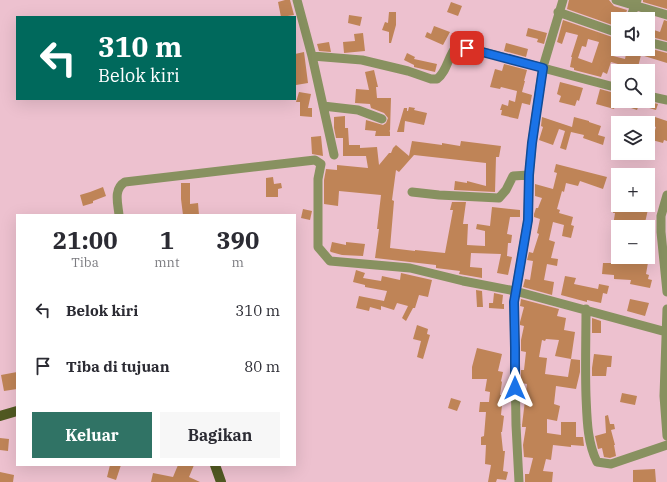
<!DOCTYPE html>
<html lang="id">
<head>
<meta charset="utf-8">
<style>
	body { margin:0; font-family:"IBM Plex Serif",serif; background:#f7f7f7; color:#2b2b33; height:100vh; display:flex; flex-direction:column; font-size:15px; white-space:nowrap }
	* { box-sizing:border-box; margin:0 }
	p { font-size:13px; color:#7c7c81 }
	.icon { flex:none; width:22px; height:22px; fill:none; stroke:currentColor; stroke-width:2; stroke-linecap:round; stroke-linejoin:round }
	.map { position:relative; flex:1; overflow:hidden }
	.side { position:absolute; left:16px; top:214px; width:280px; height:252px; display:flex; flex-direction:column; background:#fff; border-radius:0px; box-shadow:0 4px 16px #0002 }
	.side>* { flex:none }
	.banner { position:absolute; left:16px; top:16px; width:280px; height:84px; border-radius:0px; box-shadow:0 4px 16px #0002; background:#00695c; color:#fff; overflow:hidden }
	.controls { position:absolute; left:611px; top:12px; display:grid; gap:8px }
	.controls a { display:grid; place-items:center; width:44px; height:44px; border-radius:0px; background:#fff; box-shadow:0 4px 16px #0002; font-size:20px }
	.pin { position:absolute; display:grid; place-items:center; width:34px; height:34px; color:#fff; margin:-17px; border-radius:8px; box-shadow:0 2px 6px #0006 }
	.me { position:absolute; width:44px; margin:-22px; rotate:0deg; stroke-linejoin:round; filter:drop-shadow(0 0 3px #0008) }
	.turn { display:flex; align-items:center; gap:14px; height:84px; padding:0 16px; font-size:18px }
	.turn .icon { width:52px; height:52px; stroke-width:2.5 }
	.turn b { display:block; font-size:28px; line-height:34px }
	.eta { display:flex; justify-content:space-evenly; align-items:center; height:68px; text-align:center }
	.eta b { font-size:24px; font-weight:700; line-height:28px }
	.button { display:flex; gap:8px; margin-top:auto; padding:8px 16px }
	.button a { flex:1; height:46px; border-radius:0px; background:#307365; color:#fff; font-size:16px; font-weight:700; line-height:46px; text-align:center }
	.button a+a { background:#f7f7f7; color:#2b2b33 }
	ul { padding:0; list-style:none }
	li { display:flex; align-items:center; gap:12px; height:56px; padding:0 16px }
	li div { flex:1 }
	li b { display:block; font-size:15px }
	li em { font-style:normal }
	.map>svg:first-child { display:block }
</style>
</head>
<body>
<div class="map">
<svg width="667" height="482" viewBox="0 0 667 482">
	<rect width="100%" height="100%" fill="#edc1cf"/>
	<path fill="#bf8457" fill-rule="evenodd" d="M 285,0 L 290,0 L 294,15 L 281,17 L 278,2 Z
		M 569,0 L 609,0 L 614,6 L 627,10 L 624,19 L 618,19 L 618,27 L 567,9 Z
		M 643,0 L 667,0 L 667,9 L 643,2 Z
		M 451,2 L 462,6 L 458,16 L 447,12 Z
		M 389,12 L 396,12 L 396,25 L 391,43 L 389,43 L 389,32 L 382,30 L 385,22 L 388,23 Z
		M 349,15 L 362,17 L 360,26 L 348,23 Z
		M 563,20 L 618,39 L 613,56 L 625,59 L 627,49 L 648,48 L 667,53 L 667,63 L 641,55 L 637,71 L 626,71 L 628,67 L 611,62 L 607,74 L 603,72 L 601,77 L 574,70 L 574,68 L 570,67 L 572,57 L 571,57 L 578,35 L 566,32 L 562,44 L 557,42 ZM 588,39 L 599,42 L 592,63 L 578,58 L 582,46 L 586,47 Z
		M 664,20 L 667,21 L 667,41 L 648,36 L 648,28 L 660,32 Z
		M 434,26 L 450,32 L 443,45 L 425,37 L 427,32 L 431,34 Z
		M 528,28 L 547,33 L 544,44 L 537,42 L 538,39 L 526,36 Z
		M 363,33 L 365,51 L 344,53 L 343,42 L 355,41 L 354,34 Z
		M 329,42 L 331,52 L 319,51 L 317,44 Z
		M 506,43 L 528,49 L 526,57 L 504,51 Z
		M 304,52 L 308,83 L 296,85 L 295,54 Z
		M 407,53 L 415,57 L 414,59 L 437,64 L 435,72 L 414,67 L 414,65 L 404,60 Z
		M 504,64 L 527,70 L 524,81 L 525,81 L 522,92 L 532,95 L 530,105 L 522,103 L 518,119 L 501,115 L 502,110 L 500,110 L 502,104 L 508,106 L 509,100 L 515,102 L 517,91 L 501,87 L 500,89 L 490,87 L 495,69 L 502,71 Z
		M 374,70 L 378,87 L 376,87 L 377,98 L 391,98 L 390,131 L 389,130 L 390,132 L 390,136 L 375,136 L 376,131 L 365,130 L 366,120 L 383,125 L 386,123 L 388,118 L 384,113 L 371,108 L 370,104 L 355,103 L 356,89 L 369,90 L 365,72 Z
		M 560,82 L 583,88 L 579,101 L 577,100 L 575,106 L 559,102 L 561,96 L 557,94 Z
		M 600,89 L 618,94 L 616,101 L 645,101 L 658,104 L 656,110 L 639,105 L 637,110 L 616,103 L 614,109 L 596,104 Z
		M 299,92 L 311,94 L 308,108 L 312,108 L 312,117 L 300,116 L 300,102 L 296,102 Z
		M 409,107 L 415,108 L 414,110 L 427,113 L 424,125 L 405,121 L 404,132 L 397,132 L 404,108 L 407,108 L 407,111 L 408,111 Z
		M 345,116 L 345,128 L 348,128 L 349,145 L 360,145 L 360,148 L 377,147 L 379,165 L 389,153 L 391,153 L 393,148 L 396,145 L 409,156 L 412,141 L 442,145 L 442,143 L 460,146 L 461,141 L 501,146 L 499,157 L 496,157 L 495,192 L 454,190 L 455,181 L 467,183 L 467,181 L 486,186 L 486,163 L 414,155 L 399,172 L 396,170 L 392,200 L 394,201 L 390,248 L 415,251 L 415,250 L 445,253 L 453,210 L 450,210 L 452,202 L 466,202 L 463,224 L 468,224 L 467,245 L 485,246 L 485,231 L 476,229 L 477,224 L 490,226 L 492,207 L 520,210 L 520,217 L 510,217 L 507,234 L 512,235 L 511,243 L 508,243 L 507,256 L 512,257 L 508,275 L 497,273 L 501,254 L 471,253 L 470,267 L 482,268 L 482,278 L 459,274 L 460,271 L 436,268 L 436,265 L 375,258 L 379,229 L 377,229 L 381,195 L 339,191 L 338,206 L 324,204 L 324,180 L 326,169 L 337,170 L 337,165 L 368,168 L 366,156 L 343,156 L 343,138 L 336,138 L 334,128 L 334,117 Z
		M 542,117 L 572,127 L 574,117 L 589,121 L 589,122 L 601,126 L 598,135 L 605,137 L 603,145 L 583,138 L 584,135 L 571,132 L 566,150 L 560,148 L 565,131 L 559,129 L 553,145 L 539,140 L 543,127 L 541,126 Z
		M 655,117 L 667,121 L 667,141 L 664,140 L 663,143 L 652,140 L 656,127 L 653,126 Z
		M 321,136 L 323,156 L 312,154 L 311,137 Z
		M 556,164 L 607,177 L 603,189 L 580,181 L 578,186 L 566,183 L 564,192 L 562,191 L 557,209 L 560,210 L 559,213 L 573,217 L 571,225 L 574,226 L 571,238 L 562,236 L 564,225 L 553,222 L 549,240 L 555,242 L 551,258 L 558,259 L 557,266 L 547,264 L 544,280 L 554,282 L 552,295 L 523,287 L 525,279 L 530,280 L 533,261 L 527,260 L 529,252 L 533,253 L 539,234 L 537,233 L 540,219 L 534,217 L 534,214 L 536,208 L 538,208 L 542,198 L 535,196 L 535,184 L 553,189 L 557,173 L 554,172 Z
		M 273,177 L 274,184 L 281,183 L 282,188 L 278,189 L 278,197 L 266,197 L 266,178 Z
		M 181,183 L 190,183 L 190,204 L 198,203 L 199,215 L 183,215 L 181,199 Z
		M 103,187 L 106,196 L 93,201 L 93,203 L 83,206 L 80,195 L 90,192 Z
		M 615,204 L 618,205 L 649,205 L 644,227 L 630,227 L 618,225 L 618,227 L 613,226 L 615,213 L 613,213 Z
		M 303,209 L 312,211 L 310,220 L 301,218 Z
		M 332,242 L 346,245 L 346,242 L 365,244 L 363,256 L 342,255 L 331,252 L 330,251 Z
		M 613,257 L 649,257 L 646,274 L 649,275 L 648,279 L 652,280 L 650,288 L 630,284 L 631,280 L 614,279 L 614,275 L 602,274 L 603,263 L 612,263 Z
		M 356,270 L 365,273 L 363,278 L 381,281 L 382,276 L 400,280 L 401,273 L 432,280 L 428,297 L 419,295 L 415,308 L 413,308 L 406,321 L 402,318 L 408,306 L 397,303 L 394,310 L 381,306 L 381,310 L 370,307 L 369,311 L 356,308 L 359,296 L 384,301 L 387,291 L 365,287 L 365,285 L 353,282 Z
		M 565,276 L 576,278 L 574,284 L 598,289 L 599,284 L 609,286 L 607,294 L 603,293 L 601,303 L 587,300 L 587,302 L 561,295 Z
		M 476,290 L 482,291 L 483,307 L 477,307 Z
		M 494,293 L 503,295 L 502,304 L 504,304 L 504,309 L 489,308 L 489,303 L 493,303 Z
		M 521,299 L 559,309 L 557,316 L 566,318 L 564,330 L 575,332 L 571,359 L 580,360 L 580,372 L 576,389 L 556,386 L 554,404 L 560,406 L 557,421 L 547,419 L 547,433 L 561,435 L 561,422 L 576,422 L 576,437 L 583,437 L 584,446 L 571,445 L 571,447 L 553,445 L 551,460 L 546,459 L 543,471 L 553,472 L 552,482 L 525,482 L 525,474 L 529,474 L 533,458 L 524,457 L 523,445 L 526,427 L 522,427 L 522,425 L 527,384 L 521,383 L 521,370 L 524,370 L 526,352 L 521,351 L 521,340 L 524,326 L 520,325 L 520,322 L 524,307 L 520,306 ZM 546,339 L 559,340 L 555,356 L 571,359 L 568,377 L 545,374 L 547,358 L 539,357 L 542,340 L 545,341 Z
		M 630,299 L 649,303 L 645,316 L 627,311 Z
		M 592,318 L 601,321 L 601,333 L 592,333 Z
		M 417,325 L 428,329 L 427,334 L 430,335 L 423,359 L 417,357 L 421,341 L 413,339 Z
		M 477,348 L 502,354 L 498,371 L 503,372 L 501,381 L 502,382 L 500,395 L 503,395 L 501,415 L 504,416 L 502,432 L 501,432 L 503,451 L 505,451 L 503,471 L 508,472 L 506,480 L 497,479 L 496,482 L 488,482 L 491,465 L 485,464 L 486,445 L 481,445 L 481,437 L 484,436 L 486,412 L 479,412 L 480,402 L 489,402 L 490,392 L 485,391 L 487,379 L 472,379 L 472,367 Z
		M 594,354 L 612,356 L 611,367 L 607,367 L 606,376 L 592,376 L 592,368 Z
		M 17,372 L 17,389 L 4,391 L 1,375 Z
		M 622,393 L 637,396 L 635,405 L 620,402 Z
		M 451,398 L 461,401 L 457,411 L 448,408 Z
		M 608,415 L 610,424 L 614,424 L 615,429 L 611,430 L 615,445 L 614,445 L 616,456 L 610,458 L 604,457 L 602,448 L 598,449 L 595,436 L 606,433 L 605,416 Z
		M 0,438 L 9,439 L 8,451 L 0,450 Z
		M 110,465 L 121,465 L 116,480 L 107,477 Z
		M 178,465 L 194,465 L 189,477 L 200,482 L 151,482 L 153,473 L 173,477 Z
		M 655,469 L 656,482 L 633,482 L 633,470 Z
		M 0,472 L 14,475 L 13,482 L 0,482 Z"/>
	<g fill="none" stroke-linecap="round" stroke-linejoin="round">
		<path stroke="#889160" stroke-width="9" d="M 297,0 L 312,56 L 334,155
			M 616,0 L 667,15
			M 558,12 L 618,33
			M 630,19 L 637,0
			M 648,42 L 667,47
			M 312,56 L 362,60 L 408,71 L 431,79 L 437,79 C 447,72 448,56 456,47 L 461,46 L 618,88
			M 648,96 L 667,100
			M 323,106 L 358,110 L 382,119
			M 412,192 L 439,195 L 499,198 L 506,190 L 513,176 L 529,175
			M 667,195 L 661,216 L 661,232 L 667,292
			M 119,215 C 118,204 113,189 125,182 L 315,160 L 321,164 L 318,179 L 318,247 L 330,261 L 410,268 L 463,281 L 515,291 L 666,332
			M 586,309 C 586,338 585,367 586,396 C 587,418 587,442 597,462 L 611,464 L 667,445
			M 667,309 L 664,396 L 667,436
			M 519,482 L 516,425 L 514,302 L 528,220 L 529,175 L 532,143 L 543,67 L 563,0"/>
		<path stroke="#515922" stroke-width="10" d="M 0,416 L 17,411
			M 215,465 L 221,482"/>
	</g>
	<g fill="none" stroke-linecap="round" stroke-linejoin="round">
		<defs>
			<path id="route" d="M 467,48 L 543,68 L 532,143 L 529,175 L 528,220 L 514,302 L 515,348 L 515,388"/>
		</defs>
		<use href="#route" stroke="#114b97" stroke-width="10"/>
		<use href="#route" stroke="#1a73e8" stroke-width="7"/>
	</g>
</svg>
<div class="controls">
<a><svg class="icon" aria-label="sound" viewBox="0 0 24 24"><path d="M4 9h4l5-4v14l-5-4H4zM17 9q2 3 0 6"/></svg></a>
<a><svg class="icon" aria-label="search" viewBox="0 0 24 24"><circle cx="10" cy="10" r="6"/><path d="M15 15l6 6"/></svg></a>
<a><svg class="icon" aria-label="layers" viewBox="0 0 24 24"><path d="M12 4l9 5-9 5-9-5zM3 14l9 5 9-5"/></svg></a>
<a>+</a>
<a>−</a>
</div>
<div class="pin" style="left:467px;top:48px;background:#d93025"><svg class="icon" aria-label="arrive" viewBox="0 0 24 24"><path d="M6 21V4h12l-3 4 3 4H6"/></svg></div>
<svg class="me" style="left:515px;top:388px" viewBox="-20 -20 40 40"><path d="M0-17L14 15 0 8-14 15z" fill="#1a73e8" stroke="#fff" stroke-width="4"/></svg>
<div class="banner">
<div class="turn"><svg class="icon" aria-label="left" viewBox="0 0 24 24"><path d="M17 20v-9H6M10 6l-5 5 5 5"/></svg><div><b>310 m</b>Belok kiri</div></div>
</div>
<section class="side">
<div class="eta">
<div><b>21:00</b><p>Tiba</p></div>
<div><b>1</b><p>mnt</p></div>
<div><b>390</b><p>m</p></div>
</div>
<ul>
<li><svg class="icon" aria-label="left" viewBox="0 0 24 24"><path d="M17 20v-9H6M10 6l-5 5 5 5"/></svg><div><b>Belok kiri</b></div><em>310 m</em></li>
<li><svg class="icon" aria-label="arrive" viewBox="0 0 24 24"><path d="M6 21V4h12l-3 4 3 4H6"/></svg><div><b>Tiba di tujuan</b></div><em>80 m</em></li>
</ul>
<div class="button"><a>Keluar</a><a>Bagikan</a></div>
</section>
</div>
</body>
</html>
